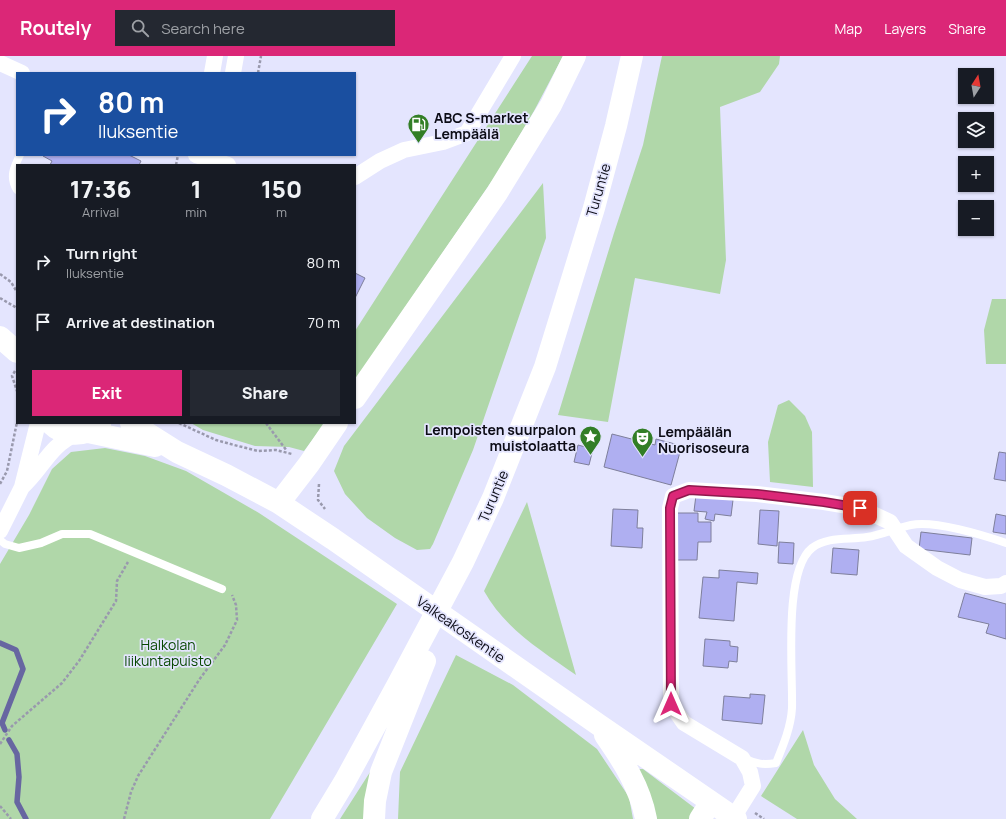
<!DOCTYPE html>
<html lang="en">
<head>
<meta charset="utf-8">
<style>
	body { margin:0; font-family:Manrope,sans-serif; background:#242831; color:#f1f3f6; height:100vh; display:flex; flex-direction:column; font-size:15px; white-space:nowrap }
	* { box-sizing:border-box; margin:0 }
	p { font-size:13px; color:#9ea1a6 }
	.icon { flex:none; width:22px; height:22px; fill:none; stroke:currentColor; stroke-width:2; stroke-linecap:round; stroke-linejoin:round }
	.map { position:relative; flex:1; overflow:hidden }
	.details { position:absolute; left:16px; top:108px; width:340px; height:260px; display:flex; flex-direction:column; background:#171b24; border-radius:0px; box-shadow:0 1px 3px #0004 }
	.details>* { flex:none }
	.top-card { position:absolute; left:16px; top:16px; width:340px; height:84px; border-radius:0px; box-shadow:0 1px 3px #0004; background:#1a4fa0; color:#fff; overflow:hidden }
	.needle { width:26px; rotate:11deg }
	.controls { position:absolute; left:958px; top:12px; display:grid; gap:8px }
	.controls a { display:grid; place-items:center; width:36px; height:36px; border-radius:0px; background:#171b24; box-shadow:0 1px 3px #0004; font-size:20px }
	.pin { position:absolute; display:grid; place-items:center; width:34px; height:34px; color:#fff; margin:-17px; border-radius:8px; box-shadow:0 2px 6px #0006 }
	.me { position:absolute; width:44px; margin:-22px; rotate:0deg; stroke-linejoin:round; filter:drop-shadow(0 0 3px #0008) }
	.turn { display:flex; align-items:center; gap:14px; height:84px; padding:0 16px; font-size:18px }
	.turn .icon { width:52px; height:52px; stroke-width:2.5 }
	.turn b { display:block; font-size:28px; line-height:34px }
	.eta { display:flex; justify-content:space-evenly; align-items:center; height:68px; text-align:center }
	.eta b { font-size:24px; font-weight:800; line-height:28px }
	.button { display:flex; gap:8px; margin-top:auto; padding:8px 16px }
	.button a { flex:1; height:46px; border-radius:0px; background:#db2777; color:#fff; font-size:16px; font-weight:800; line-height:46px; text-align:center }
	.button a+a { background:#242831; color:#f1f3f6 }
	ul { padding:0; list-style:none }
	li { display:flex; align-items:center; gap:12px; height:60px; padding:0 16px }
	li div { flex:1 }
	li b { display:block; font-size:15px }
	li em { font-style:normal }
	header { display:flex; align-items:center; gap:24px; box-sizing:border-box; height:56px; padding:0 20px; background:#db2777; color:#fff }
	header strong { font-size:19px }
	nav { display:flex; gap:22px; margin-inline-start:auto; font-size:14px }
	.search { width:280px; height:36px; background:#242831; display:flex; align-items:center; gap:10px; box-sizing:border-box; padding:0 14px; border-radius:0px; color:#9ea1a6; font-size:15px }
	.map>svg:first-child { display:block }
</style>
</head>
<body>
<header>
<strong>Routely</strong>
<div class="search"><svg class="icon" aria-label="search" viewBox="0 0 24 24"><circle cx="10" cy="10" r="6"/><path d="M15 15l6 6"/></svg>Search here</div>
<nav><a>Map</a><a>Layers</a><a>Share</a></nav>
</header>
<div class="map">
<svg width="1006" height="763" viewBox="0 0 1006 763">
	<rect width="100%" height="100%" fill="#e4e5fe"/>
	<path fill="#b0d7a9" d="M 532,0 L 563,0 L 534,55 L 496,119 L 355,324 L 355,275 Z
		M 662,0 L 780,0 L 779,8 L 760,36 L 720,51 L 726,204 L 720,238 L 635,222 L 608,366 L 558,359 L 614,177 L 643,89 Z
		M 543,127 L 546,182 L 473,394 L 433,488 L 430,493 L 417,494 L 395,482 L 367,462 L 345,438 L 334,415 L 344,390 Z
		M 992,243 L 1006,243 L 1006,308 L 986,308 L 984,274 Z
		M 789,344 L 805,360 L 812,376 L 813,431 L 770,426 L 768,386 L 778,349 Z
		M 191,367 L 325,367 L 304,395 L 289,391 L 255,390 L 203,374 Z
		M 105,392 L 145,400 L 186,415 L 259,457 L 397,548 L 270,763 L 0,763 L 0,508 L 29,459 L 52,413 L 71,396 Z
		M 527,446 L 576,619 C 542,595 505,573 484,535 Z
		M 456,599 L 513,629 L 597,693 L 629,741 L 633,763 L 398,763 L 400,716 Z
		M 803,674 L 814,709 L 835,743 L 857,763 L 797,763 L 761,740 Z
		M 372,713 L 366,763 L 340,763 Z
		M 639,713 L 643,713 L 696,753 L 689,763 L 651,763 Z"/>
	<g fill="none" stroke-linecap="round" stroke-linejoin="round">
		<path stroke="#6766a1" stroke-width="5.5" d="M 0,587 L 16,594 L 23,613 L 2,667 L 5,674
			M 9,684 L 17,698 L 19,721 L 17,746 L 26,763"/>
	</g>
	<path fill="#afaff1" stroke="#7e7f9b" d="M 44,99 L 129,99 L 141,105 L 139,109 L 50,109 L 52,105 L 43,100 Z
		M 355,217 L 365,222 L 355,242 Z
		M 612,378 L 655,389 L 656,383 L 675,388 L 673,394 L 680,396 L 671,429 L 604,411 Z
		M 578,389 L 593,393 L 589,409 L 574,406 Z
		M 999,396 L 1006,397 L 1006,425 L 994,423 Z
		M 696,439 L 733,444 L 731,460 L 715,458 L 714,465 L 705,463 L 707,456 L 694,455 Z
		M 613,453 L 638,454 L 637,472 L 643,472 L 642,492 L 611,490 Z
		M 760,454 L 779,455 L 777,490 L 758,488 Z
		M 677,457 L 698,457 L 698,466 L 711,466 L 711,486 L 698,486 L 697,504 L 677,504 Z
		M 996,458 L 1006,460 L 1006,478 L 993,476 Z
		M 921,476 L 972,482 L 970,499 L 919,493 Z
		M 779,486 L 794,487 L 793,508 L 778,507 Z
		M 833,492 L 859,494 L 857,519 L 831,517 Z
		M 719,514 L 758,517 L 757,528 L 737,526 L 734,565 L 699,562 L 703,521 L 719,522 Z
		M 965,537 L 1006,548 L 1006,583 L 986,577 L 989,568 L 958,561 Z
		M 705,583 L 730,585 L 730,590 L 738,591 L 737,606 L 729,605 L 728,612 L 703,610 Z
		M 750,638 L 765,639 L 762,668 L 722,664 L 724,640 L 750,642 Z"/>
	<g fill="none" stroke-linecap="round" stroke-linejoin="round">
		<path stroke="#9999ad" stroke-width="2.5" stroke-dasharray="3 2" stroke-linecap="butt" d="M 258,17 L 261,0
			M 176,109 L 178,99
			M 0,218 L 11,226 L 17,236
			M 0,242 L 17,252
			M 15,315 L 12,320 L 17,335
			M 179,367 L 216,384 L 234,389 L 258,395 L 276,394 L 292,398
			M 266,367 L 287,395
			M 0,428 L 7,415 L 17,366
			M 319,428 L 318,444 L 325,453
			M 0,688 L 12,670 L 62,627 L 79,605 L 116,545 L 117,525 L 128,506
			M 0,750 L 11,763
			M 755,757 L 764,763
			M 124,763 L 131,736 L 138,720 L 199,624 L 225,589 L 237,564 L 236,549 L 232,539"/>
		<path stroke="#fff" stroke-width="8" d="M 17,134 C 9,121 14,111 20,99
			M 0,484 L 5,488 L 19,492 L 41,487 L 62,478 L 90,478 L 222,533
			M 745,703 C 756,708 764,709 776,707 C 783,690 791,671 792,652 C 793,616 783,515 812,492 C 827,480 850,484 867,481 C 882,479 896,472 911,469 C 934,464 983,479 1006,487"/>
		<path stroke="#fff" stroke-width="16" d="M 0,7 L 22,17
			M 212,17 L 215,0
			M 233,17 L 236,0
			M 196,99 L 228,109
			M 355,121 L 380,105 L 404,94 L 443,86 L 467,77 L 513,0
			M 22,431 C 43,412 49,390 76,378
			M 0,475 L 22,431 L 38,367
			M 733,762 L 753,730 L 750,716 L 742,702 L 684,667 L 671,648 L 670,452 L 673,440 L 689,434 L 757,438 L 824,446 L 860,452 L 890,466 L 906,490 L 937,512 L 960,524 L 985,531 L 1001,530 L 1006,527"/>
		<path stroke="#fff" stroke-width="22" d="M 0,281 L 17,296
			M 355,342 L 497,137 L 551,49 L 575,0
			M 50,367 C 64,381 84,381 100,369
			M 131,367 L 177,396 L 226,419 L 279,447 L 333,483 L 599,669 L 736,763
			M 88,376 L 155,390
			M 279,447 L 309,408 L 337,367
			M 605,679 C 623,705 640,731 646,763
			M 322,763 L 345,725 L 398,628 L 463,506 L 493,442 L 545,311 L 594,152 L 616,70 L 632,0
			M 374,763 L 375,745 L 381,716 L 425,605
			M 700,763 L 711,746"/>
	</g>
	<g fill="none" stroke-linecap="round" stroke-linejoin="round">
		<defs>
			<path id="route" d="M 671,648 L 670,452 L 673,440 L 689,434 L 757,438 L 824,446 L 860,452"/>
		</defs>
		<use href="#route" stroke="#8e194d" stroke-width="10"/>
		<use href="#route" stroke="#db2777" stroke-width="7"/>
	</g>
	<defs>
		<symbol id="fuel-pin" viewBox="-11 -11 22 30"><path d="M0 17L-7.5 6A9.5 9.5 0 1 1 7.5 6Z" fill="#327e26" stroke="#e4e5fe"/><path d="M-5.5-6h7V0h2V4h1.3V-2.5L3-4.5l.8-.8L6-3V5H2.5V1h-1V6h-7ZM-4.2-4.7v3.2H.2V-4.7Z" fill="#fff"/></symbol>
		<symbol id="sight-pin" viewBox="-11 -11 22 30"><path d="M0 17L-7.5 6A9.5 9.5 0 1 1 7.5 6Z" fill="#327e26" stroke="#e4e5fe"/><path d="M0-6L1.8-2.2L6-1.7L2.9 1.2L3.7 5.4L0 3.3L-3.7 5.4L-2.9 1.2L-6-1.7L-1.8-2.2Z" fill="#fff"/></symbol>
		<symbol id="theatre-pin" viewBox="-11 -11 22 30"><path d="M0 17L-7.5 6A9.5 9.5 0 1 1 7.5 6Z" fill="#327e26" stroke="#e4e5fe"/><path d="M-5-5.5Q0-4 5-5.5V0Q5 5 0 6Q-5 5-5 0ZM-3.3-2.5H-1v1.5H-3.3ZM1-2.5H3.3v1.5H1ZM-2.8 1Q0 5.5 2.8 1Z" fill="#fff"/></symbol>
	</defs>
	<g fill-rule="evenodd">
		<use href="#fuel-pin" x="406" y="56" width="25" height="34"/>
		<use href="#sight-pin" x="578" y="368" width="25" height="34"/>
		<use href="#theatre-pin" x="630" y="370" width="25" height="34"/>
	</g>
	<g text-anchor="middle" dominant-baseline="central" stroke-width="3.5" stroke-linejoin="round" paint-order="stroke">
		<g font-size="14" font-weight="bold" fill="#0c0c16" stroke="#e4e5fe" text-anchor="start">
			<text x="434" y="61">ABC S-market<tspan x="434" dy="16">Lempäälä</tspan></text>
			<text x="576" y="373" text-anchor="end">Lempoisten suurpalon<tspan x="576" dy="16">muistolaatta</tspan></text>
			<text x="658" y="375">Lempäälän<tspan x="658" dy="16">Nuorisoseura</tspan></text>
		</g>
		<g font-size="14" fill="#0c0c16" stroke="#e4e5fe">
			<text transform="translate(598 134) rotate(-74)">Turuntie</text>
			<text transform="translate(493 440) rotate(-67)">Turuntie</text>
			<text transform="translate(461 573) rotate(35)">Valkeakoskentie</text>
		</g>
		<g font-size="14" fill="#074800" stroke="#e4e5fe">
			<text x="168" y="588">Halkolan<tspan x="168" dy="16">liikuntapuisto</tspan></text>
		</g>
	</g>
</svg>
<div class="controls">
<a><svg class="needle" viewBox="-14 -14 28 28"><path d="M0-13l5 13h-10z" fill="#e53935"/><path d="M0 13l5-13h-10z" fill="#9ea1a6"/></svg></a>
<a><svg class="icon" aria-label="layers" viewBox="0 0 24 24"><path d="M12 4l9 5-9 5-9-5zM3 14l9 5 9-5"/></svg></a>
<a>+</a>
<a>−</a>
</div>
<div class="pin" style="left:860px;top:452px;background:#d93025"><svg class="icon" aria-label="arrive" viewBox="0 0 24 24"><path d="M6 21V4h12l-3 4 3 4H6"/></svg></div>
<svg class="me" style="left:671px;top:648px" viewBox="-20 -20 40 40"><path d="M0-17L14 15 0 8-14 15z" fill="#db2777" stroke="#fff" stroke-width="4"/></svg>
<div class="top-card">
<div class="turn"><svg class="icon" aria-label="right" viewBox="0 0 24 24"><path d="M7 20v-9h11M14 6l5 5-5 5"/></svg><div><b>80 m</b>Iluksentie</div></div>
</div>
<section class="details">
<div class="eta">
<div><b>17:36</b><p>Arrival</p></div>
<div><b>1</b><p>min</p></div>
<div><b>150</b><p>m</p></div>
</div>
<ul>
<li><svg class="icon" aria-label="right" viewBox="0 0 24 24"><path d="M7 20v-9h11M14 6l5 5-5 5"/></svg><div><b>Turn right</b><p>Iluksentie</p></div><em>80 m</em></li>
<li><svg class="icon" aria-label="arrive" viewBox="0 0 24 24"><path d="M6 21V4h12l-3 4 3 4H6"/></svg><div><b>Arrive at destination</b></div><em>70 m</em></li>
</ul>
<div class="button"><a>Exit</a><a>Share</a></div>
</section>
</div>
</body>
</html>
